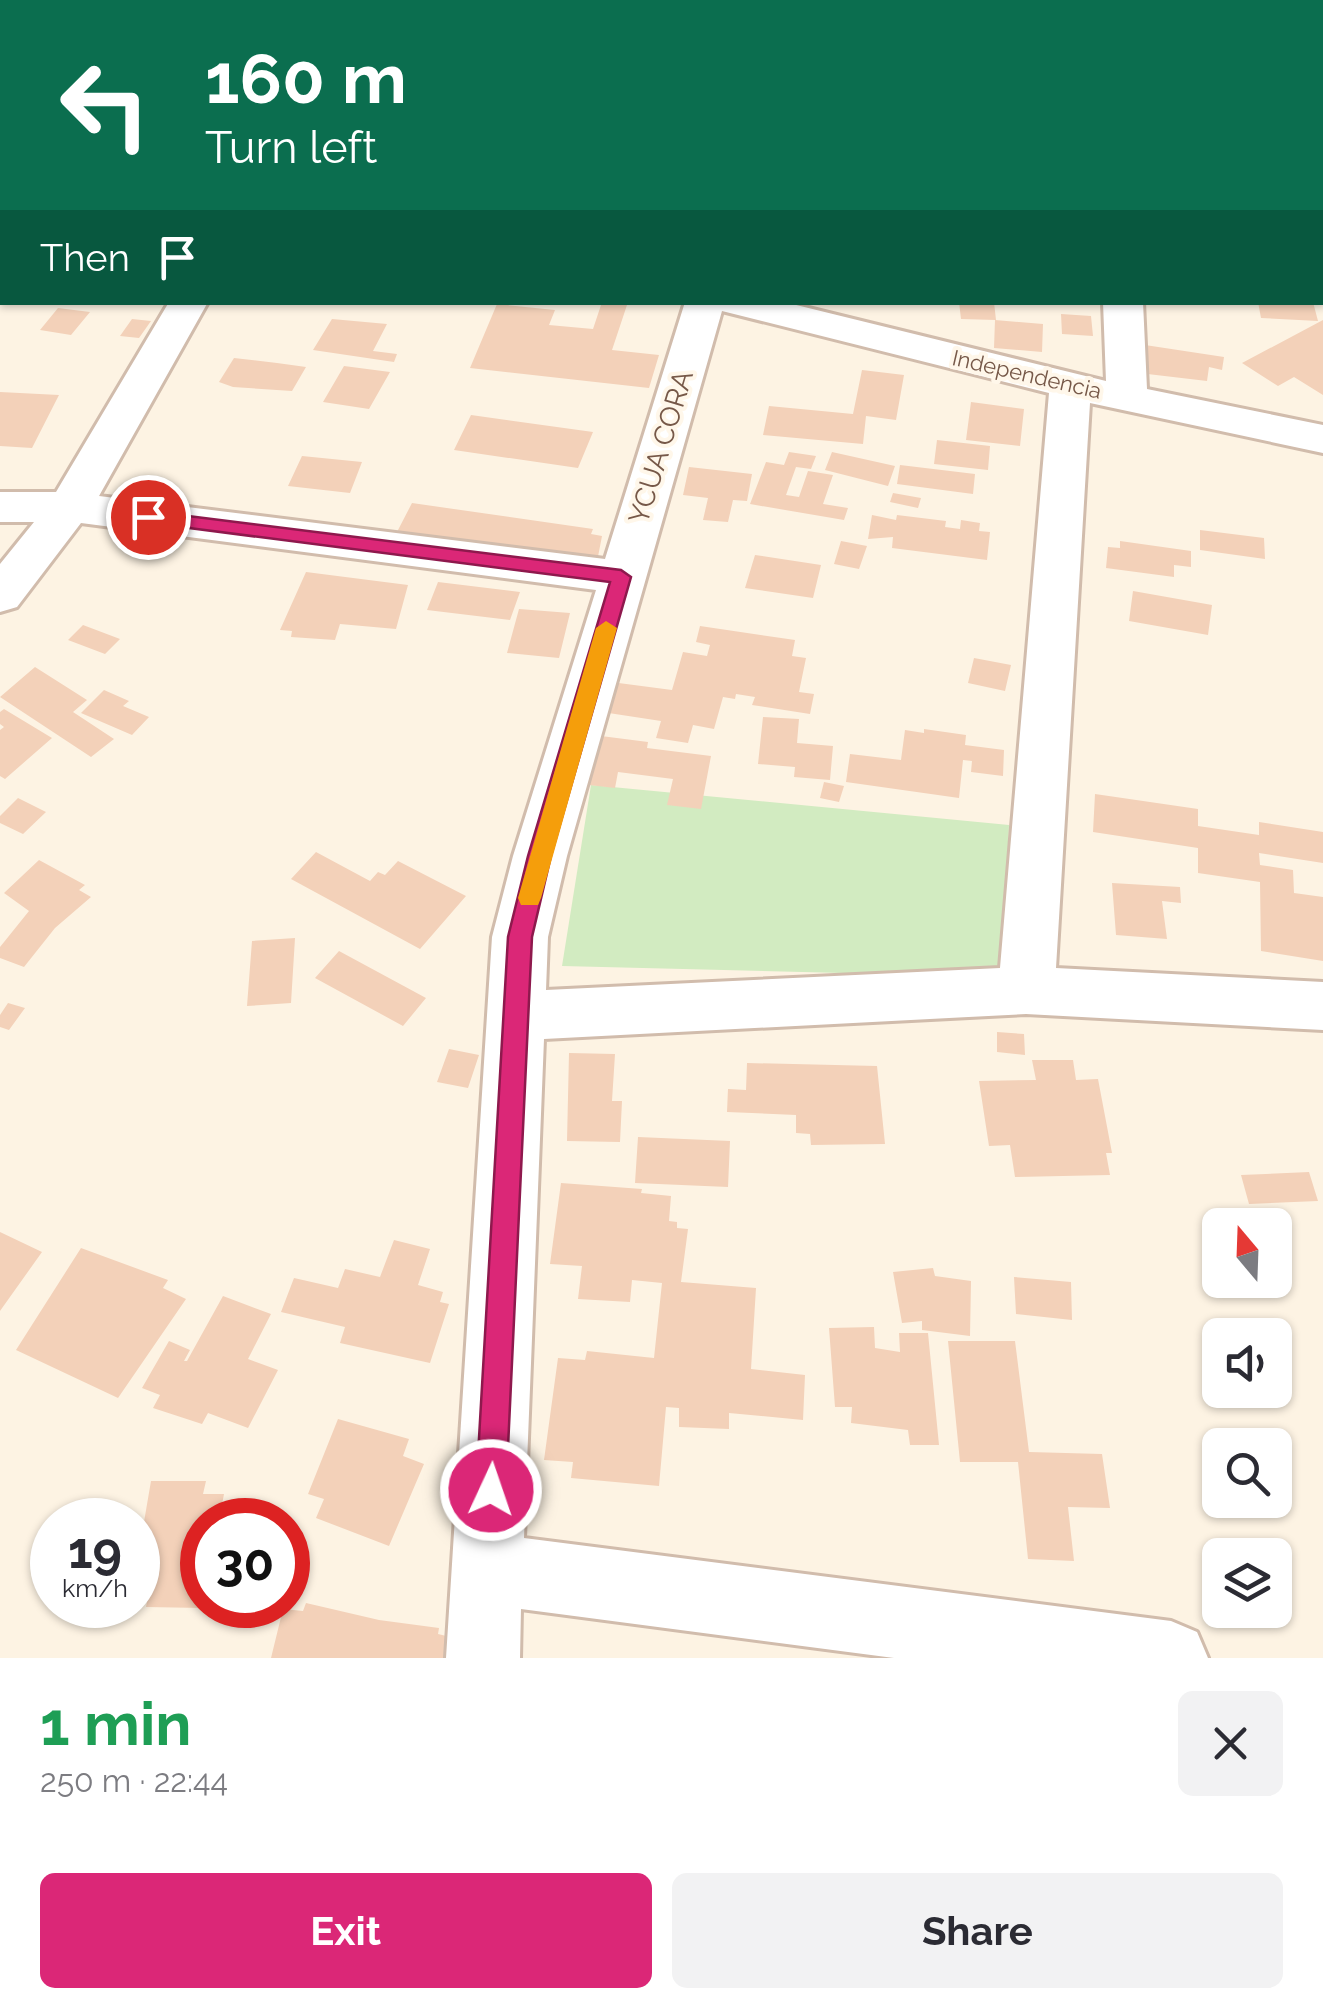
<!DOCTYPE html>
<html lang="en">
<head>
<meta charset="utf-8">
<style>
	body { margin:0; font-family:Raleway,sans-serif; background:#f2f2f3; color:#2b2b33; height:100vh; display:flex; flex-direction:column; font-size:38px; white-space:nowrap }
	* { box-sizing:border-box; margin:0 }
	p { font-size:32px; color:#7c7c81 }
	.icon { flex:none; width:55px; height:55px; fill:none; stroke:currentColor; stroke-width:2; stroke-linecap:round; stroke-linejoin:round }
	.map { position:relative; height:1658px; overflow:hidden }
	.drawer { display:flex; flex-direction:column; background:#fff; flex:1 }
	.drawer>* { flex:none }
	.banner { position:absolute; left:0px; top:0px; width:1325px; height:305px; box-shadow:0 2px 8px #0004; background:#0b6e4f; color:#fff; overflow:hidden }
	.needle { width:65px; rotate:341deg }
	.fabs { position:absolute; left:1202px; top:1208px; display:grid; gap:20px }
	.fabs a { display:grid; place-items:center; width:90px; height:90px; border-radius:15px; background:#fff; box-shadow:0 2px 8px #0004; font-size:50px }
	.speed { position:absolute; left:30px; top:1498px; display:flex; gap:20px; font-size:50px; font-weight:700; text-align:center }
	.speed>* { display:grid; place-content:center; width:130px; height:130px; border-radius:50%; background:#fff; box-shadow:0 2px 8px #0004; line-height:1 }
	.speed small { font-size:25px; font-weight:400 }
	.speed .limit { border:15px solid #d22; background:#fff; color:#111 }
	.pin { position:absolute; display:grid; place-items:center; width:85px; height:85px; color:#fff; margin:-42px; border:5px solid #fff; border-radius:50%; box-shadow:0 2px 10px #0007 }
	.me { position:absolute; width:110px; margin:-55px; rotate:3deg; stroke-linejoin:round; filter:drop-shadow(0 0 8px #0008) }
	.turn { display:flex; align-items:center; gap:35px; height:210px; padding:0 40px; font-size:45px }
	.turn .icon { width:130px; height:130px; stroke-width:2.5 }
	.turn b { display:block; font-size:70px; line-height:85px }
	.then { display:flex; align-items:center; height:95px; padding:0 40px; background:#0003; gap:20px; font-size:38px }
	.round { display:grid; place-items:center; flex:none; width:105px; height:105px; border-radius:15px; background:#f2f2f3 }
	.overview { display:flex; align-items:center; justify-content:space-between; height:170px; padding:0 40px }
	h1 { font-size:60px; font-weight:700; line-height:75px; color:#1e9e55 }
	.cta { display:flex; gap:20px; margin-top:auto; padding:20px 40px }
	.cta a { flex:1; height:115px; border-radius:15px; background:#db2777; color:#fff; font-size:40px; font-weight:700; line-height:115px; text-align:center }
	.cta a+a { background:#f2f2f3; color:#2b2b33 }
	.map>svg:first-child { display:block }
</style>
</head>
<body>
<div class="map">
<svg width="1323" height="1658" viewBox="0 0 1323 1658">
	<rect width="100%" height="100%" fill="#fdf3e3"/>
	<path fill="#d2ebc1" d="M 591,785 L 1009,825 L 1004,977 L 562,966 Z"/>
	<path fill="#f3d1b9" d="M 602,302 L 627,305 L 612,350 L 659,355 L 649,388 L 470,368 L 497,304 L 555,310 L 549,325 L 593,329 Z
		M 959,302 L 994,302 L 996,320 L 961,319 Z
		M 1258,302 L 1313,302 L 1318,321 L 1261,318 Z
		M 58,308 L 90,312 L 71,335 L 40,330 Z
		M 1061,314 L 1091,316 L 1093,336 L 1062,334 Z
		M 132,319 L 151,321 L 139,338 L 120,336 Z
		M 332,319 L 387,324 L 373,351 L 397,354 L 394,362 L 313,350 Z
		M 995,320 L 1043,324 L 1042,352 L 994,348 Z
		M 1323,320 L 1323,395 L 1294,377 L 1278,386 L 1242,363 Z
		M 1145,345 L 1224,357 L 1222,370 L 1209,367 L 1207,381 L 1139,373 Z
		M 234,358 L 277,363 L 306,367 L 292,391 L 233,387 L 219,382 Z
		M 344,366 L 390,372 L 369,409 L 323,402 Z
		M 862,370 L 904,375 L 896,420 L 866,416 L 863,444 L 763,435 L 769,406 L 853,414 Z
		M 0,392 L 59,395 L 32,448 L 0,446 Z
		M 971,402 L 1024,409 L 1020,446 L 966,440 Z
		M 471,415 L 593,432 L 578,468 L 454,450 Z
		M 937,440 L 990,446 L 988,470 L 934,464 Z
		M 789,452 L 816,456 L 811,469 L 796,467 L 786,495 L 799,497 L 808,471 L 833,475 L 823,504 L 848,508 L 844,520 L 750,504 L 766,462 L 784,465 Z
		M 832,452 L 895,466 L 888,486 L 825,470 Z
		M 302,456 L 362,462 L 350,493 L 288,486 Z
		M 900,465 L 975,474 L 973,494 L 897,484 Z
		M 689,467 L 752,474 L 747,501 L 733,500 L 728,522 L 703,520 L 708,498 L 683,495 Z
		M 893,493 L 921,498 L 918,508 L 890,502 Z
		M 412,503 L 593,529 L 591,534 L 602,536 L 595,572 L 412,538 L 414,534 L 397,532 Z
		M 872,515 L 896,520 L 897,515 L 946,521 L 945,527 L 960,529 L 961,520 L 980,523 L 979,531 L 990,532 L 987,560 L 892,548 L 893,537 L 868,539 Z
		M 1200,530 L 1264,538 L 1265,559 L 1200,550 Z
		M 841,541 L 867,546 L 859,569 L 834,564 Z
		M 1120,541 L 1191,551 L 1191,567 L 1174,565 L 1174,577 L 1106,568 L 1108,547 L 1120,548 Z
		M 755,555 L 821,565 L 813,598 L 745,588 Z
		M 306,572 L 408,585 L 396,629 L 340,624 L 335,640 L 291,637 L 292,631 L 280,630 Z
		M 438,582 L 520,592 L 510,620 L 427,610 Z
		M 1133,591 L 1212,605 L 1208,635 L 1129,621 Z
		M 519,609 L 570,613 L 559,658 L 507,653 Z
		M 83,625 L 120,639 L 105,654 L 68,640 Z
		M 700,626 L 795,640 L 792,656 L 806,658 L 799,692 L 814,694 L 810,714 L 752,705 L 755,697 L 736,694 L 735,699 L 723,697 L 714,729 L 693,725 L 688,743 L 656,738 L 661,721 L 602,712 L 611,682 L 672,690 L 683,652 L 707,656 L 710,645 L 696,642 Z
		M 974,658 L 1011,665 L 1005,691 L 968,683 Z
		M 35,667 L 87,700 L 73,712 L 114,739 L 91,757 L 0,697 Z
		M 104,690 L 129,701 L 123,706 L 149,717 L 132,735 L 81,713 Z
		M 4,709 L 52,738 L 5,779 L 0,776 L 0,730 L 4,727 L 0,724 L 0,712 Z
		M 763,717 L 799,719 L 797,743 L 833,746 L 830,780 L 794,777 L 795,767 L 758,764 Z
		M 924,729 L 966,735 L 965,745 L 1004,750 L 1003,776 L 971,772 L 972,761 L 963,760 L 959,798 L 846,782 L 850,754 L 901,760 L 905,730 L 924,733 Z
		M 601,736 L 648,742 L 647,748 L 711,756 L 701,809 L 667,805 L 673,779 L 618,772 L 615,788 L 589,785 Z
		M 824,782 L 844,786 L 839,802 L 820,798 Z
		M 1095,794 L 1198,809 L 1198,826 L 1259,835 L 1259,822 L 1323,832 L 1323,863 L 1259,853 L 1260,865 L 1293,870 L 1294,893 L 1323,897 L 1323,961 L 1261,951 L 1260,882 L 1198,873 L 1198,848 L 1093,832 Z
		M 18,798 L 46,812 L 23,834 L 0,823 L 0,816 Z
		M 316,852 L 370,881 L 378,872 L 385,875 L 398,861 L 466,896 L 420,949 L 291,879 Z
		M 39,860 L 85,885 L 79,890 L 91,897 L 55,928 L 24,967 L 0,958 L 0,947 L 29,911 L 4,893 Z
		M 1112,883 L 1180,887 L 1181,903 L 1162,901 L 1167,939 L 1116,935 Z
		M 295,938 L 291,1003 L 247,1006 L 252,941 Z
		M 339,951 L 426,998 L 403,1026 L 315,978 Z
		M 8,1003 L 25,1008 L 9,1030 L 0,1027 L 0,1015 Z
		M 997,1032 L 1024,1034 L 1025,1055 L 997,1052 Z
		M 449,1049 L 479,1055 L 468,1088 L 437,1082 Z
		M 569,1053 L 615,1054 L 612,1101 L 622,1101 L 620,1142 L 567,1141 Z
		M 1032,1060 L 1073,1060 L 1076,1080 L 1098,1079 L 1112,1153 L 1106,1153 L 1110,1175 L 1015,1177 L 1010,1145 L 989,1146 L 979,1081 L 1036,1080 Z
		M 747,1063 L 877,1066 L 885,1144 L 811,1145 L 810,1134 L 796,1133 L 796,1115 L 727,1112 L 728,1089 L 746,1090 Z
		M 638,1137 L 730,1141 L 728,1187 L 635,1183 Z
		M 1309,1172 L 1318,1201 L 1249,1204 L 1241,1175 Z
		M 561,1183 L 642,1189 L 641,1193 L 671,1196 L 669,1221 L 677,1222 L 677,1228 L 688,1229 L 681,1282 L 756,1288 L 751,1369 L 805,1375 L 803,1420 L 729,1413 L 729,1429 L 679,1427 L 679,1408 L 666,1407 L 659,1486 L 571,1478 L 573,1462 L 544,1460 L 558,1358 L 585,1360 L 587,1351 L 654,1358 L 662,1283 L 632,1280 L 630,1302 L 578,1299 L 582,1266 L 550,1264 Z
		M 0,1232 L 42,1252 L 0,1311 Z
		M 394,1240 L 430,1249 L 418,1285 L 443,1292 L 440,1302 L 449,1304 L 430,1363 L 340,1343 L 345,1327 L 281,1312 L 294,1278 L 338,1288 L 345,1269 L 380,1277 Z
		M 81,1248 L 168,1280 L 163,1288 L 186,1299 L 118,1398 L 16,1350 Z
		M 933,1268 L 935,1276 L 971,1281 L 970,1336 L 922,1330 L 922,1321 L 902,1323 L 893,1272 Z
		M 1014,1277 L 1071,1282 L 1072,1320 L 1016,1314 Z
		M 223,1296 L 271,1314 L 248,1359 L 278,1370 L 248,1428 L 208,1413 L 202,1424 L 153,1408 L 160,1395 L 142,1388 L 169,1341 L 190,1350 L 184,1361 L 187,1361 Z
		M 874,1327 L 875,1348 L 900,1352 L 899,1333 L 928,1333 L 939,1445 L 910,1445 L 908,1430 L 851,1423 L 852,1407 L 835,1407 L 829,1328 Z
		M 948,1341 L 1015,1341 L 1029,1452 L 1102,1454 L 1110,1508 L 1068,1507 L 1074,1561 L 1028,1559 L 1018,1462 L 960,1462 Z
		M 338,1419 L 409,1439 L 403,1456 L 424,1464 L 389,1546 L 316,1518 L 324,1499 L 308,1494 Z
		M 151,1481 L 206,1481 L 203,1494 L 224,1494 L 219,1520 L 202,1520 L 202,1608 L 146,1607 L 149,1591 L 138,1591 L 138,1557 Z
		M 306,1603 L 379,1620 L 439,1628 L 438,1634 L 475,1643 L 471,1658 L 271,1658 L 283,1609 L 303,1611 Z"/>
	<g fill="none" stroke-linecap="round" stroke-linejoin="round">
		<defs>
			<path id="minor" d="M 636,0 L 668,0 L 668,2 L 636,2 Z
				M 1255,0 L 1288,0 L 1289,2 L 1257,2 Z
				M 1322,61 L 1323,61 L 1323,82 L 1322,82 Z
				M 0,91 L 2,91 L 2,111 L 0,111 Z
				M 0,256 L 2,257 L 2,280 L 0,280 Z
				M 169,302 L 208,302 L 99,496 L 605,559 L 685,302 L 784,302 L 1106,381 L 1103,302 L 1143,302 L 1147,389 L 1323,425 L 1323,453 L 1090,403 L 1056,968 L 1323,982 L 1323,1030 L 1026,1014 L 544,1039 L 524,1538 L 1171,1621 L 1197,1632 L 1208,1658 L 894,1658 L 521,1609 L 520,1658 L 446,1658 L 492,937 L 513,856 L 596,590 L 81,523 L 17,607 L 0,612 L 0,564 L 34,522 L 0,522 L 0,492 L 56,492 ZM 722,311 L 1049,393 L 1000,968 L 546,990 L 548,937 L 567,856 Z"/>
		</defs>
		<use href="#minor" stroke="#d1bcac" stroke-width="6"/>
		<use href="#minor" fill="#fff" fill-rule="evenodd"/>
	</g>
	<path fill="#db2777" stroke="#8e194d" stroke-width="2.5" d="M 148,511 L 621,570 L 631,577 L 551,856 L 532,937 L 506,1490 L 502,1501 L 491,1505 L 480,1501 L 476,1490 L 508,937 L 528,856 L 610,582 L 142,522 L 142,512 Z"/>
	<path fill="#f59e0b" d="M 606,621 L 617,628 L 541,898 L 538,905 L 521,905 L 518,898 L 596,628 Z"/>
	<g text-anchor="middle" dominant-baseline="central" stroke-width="8" stroke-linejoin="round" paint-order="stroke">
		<g font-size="22" fill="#765848" stroke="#fff7ea">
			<text transform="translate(1027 374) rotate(13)">Independencia</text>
		</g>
		<g font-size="28" fill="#765848" stroke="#fff7ea">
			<text transform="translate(661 447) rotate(-73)">YCUA CORA</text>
		</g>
	</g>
</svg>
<div class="fabs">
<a><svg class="needle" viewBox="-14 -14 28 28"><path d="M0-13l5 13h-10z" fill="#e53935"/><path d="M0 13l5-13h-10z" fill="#7c7c81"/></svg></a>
<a><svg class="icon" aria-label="sound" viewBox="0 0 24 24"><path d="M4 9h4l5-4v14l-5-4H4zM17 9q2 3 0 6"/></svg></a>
<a><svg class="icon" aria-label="search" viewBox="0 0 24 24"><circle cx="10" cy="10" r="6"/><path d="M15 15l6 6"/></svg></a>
<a><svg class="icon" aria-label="layers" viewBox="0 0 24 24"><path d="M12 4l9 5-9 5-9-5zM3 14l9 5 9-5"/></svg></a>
</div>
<div class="speed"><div>19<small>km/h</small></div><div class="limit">30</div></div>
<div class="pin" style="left:148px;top:517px;background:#d93025"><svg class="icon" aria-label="arrive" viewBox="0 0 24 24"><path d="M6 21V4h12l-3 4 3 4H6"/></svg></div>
<svg class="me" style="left:491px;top:1490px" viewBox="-20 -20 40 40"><circle r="17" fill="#db2777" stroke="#fff" stroke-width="3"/><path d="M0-11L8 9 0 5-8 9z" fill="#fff"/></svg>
<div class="banner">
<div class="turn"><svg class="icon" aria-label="left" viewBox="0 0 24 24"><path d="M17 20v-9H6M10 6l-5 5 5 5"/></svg><div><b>160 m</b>Turn left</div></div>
<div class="then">Then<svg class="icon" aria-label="arrive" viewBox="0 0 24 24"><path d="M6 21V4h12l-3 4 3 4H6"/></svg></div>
</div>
</div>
<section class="drawer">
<div class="overview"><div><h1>1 min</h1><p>250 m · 22:44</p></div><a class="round"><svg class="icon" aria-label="close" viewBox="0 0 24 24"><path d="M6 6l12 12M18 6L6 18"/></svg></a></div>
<div class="cta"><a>Exit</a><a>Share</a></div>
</section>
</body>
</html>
